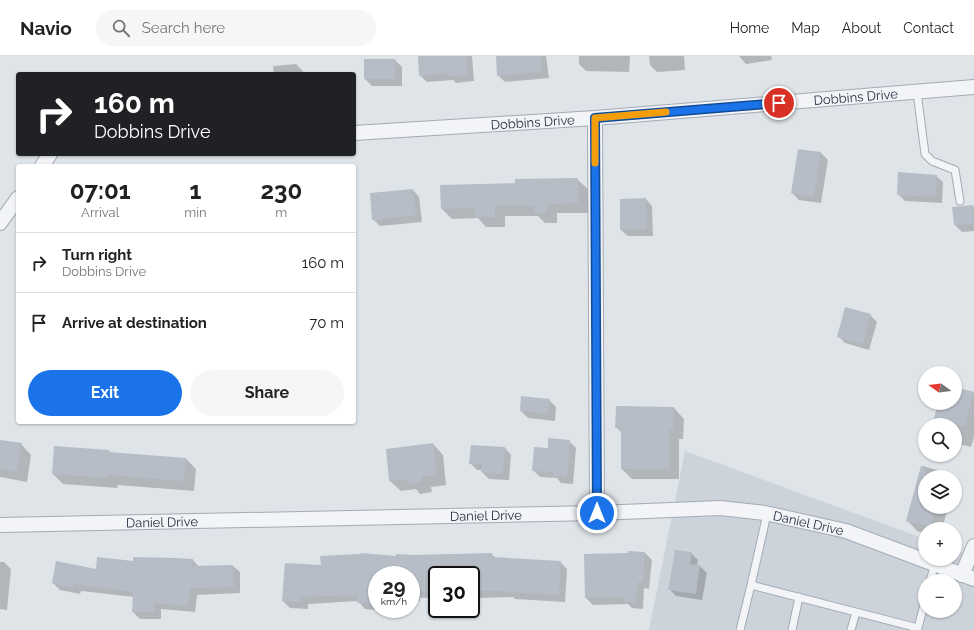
<!DOCTYPE html>
<html lang="en">
<head>
<meta charset="utf-8">
<style>
	body { margin:0; font-family:Raleway,sans-serif; background:#f6f6f6; color:#222; height:100vh; display:flex; flex-direction:column; font-size:15px; white-space:nowrap }
	* { box-sizing:border-box; margin:0 }
	p { font-size:13px; color:#767676 }
	.icon { flex:none; width:22px; height:22px; fill:none; stroke:currentColor; stroke-width:2; stroke-linecap:round; stroke-linejoin:round }
	.map { position:relative; flex:1; overflow:hidden }
	.side { position:absolute; left:16px; top:108px; width:340px; height:260px; display:flex; flex-direction:column; background:#fff; border-radius:4px; box-shadow:0 1px 3px #0004 }
	.side>* { flex:none }
	.top-card { position:absolute; left:16px; top:16px; width:340px; height:84px; border-radius:4px; box-shadow:0 1px 3px #0004; background:#202124; color:#fff; overflow:hidden }
	.needle { width:26px; rotate:285deg }
	.fabs { position:absolute; left:918px; top:310px; display:grid; gap:8px }
	.fabs a { display:grid; place-items:center; width:44px; height:44px; border-radius:50%; background:#fff; box-shadow:0 1px 3px #0004; font-size:20px }
	.speed { position:absolute; left:368px; top:510px; display:flex; gap:8px; font-size:20px; font-weight:700; text-align:center }
	.speed>* { display:grid; place-content:center; width:52px; height:52px; border-radius:50%; background:#fff; box-shadow:0 1px 3px #0004; line-height:1 }
	.speed small { font-size:10px; font-weight:400 }
	.speed .limit { border:2px solid #111; border-radius:6px; background:#fff; color:#111 }
	.pin { position:absolute; display:grid; place-items:center; width:34px; height:34px; color:#fff; margin:-17px; border:2px solid #fff; border-radius:50%; box-shadow:0 1px 4px #0007 }
	.me { position:absolute; width:44px; margin:-22px; rotate:0deg; stroke-linejoin:round; filter:drop-shadow(0 0 3px #0008) }
	.turn { display:flex; align-items:center; gap:14px; height:84px; padding:0 12px; font-size:18px }
	.turn .icon { width:52px; height:52px; stroke-width:2.5 }
	.turn b { display:block; font-size:28px; line-height:34px }
	.eta { display:flex; justify-content:space-evenly; align-items:center; height:68px; text-align:center }
	.eta b { font-size:24px; font-weight:700; line-height:28px }
	.cta { display:flex; gap:8px; margin-top:auto; padding:8px 12px }
	.cta a { flex:1; height:46px; border-radius:24px; background:#1a73e8; color:#fff; font-size:16px; font-weight:700; line-height:46px; text-align:center }
	.cta a+a { background:#f6f6f6; color:#222 }
	ul { padding:0; list-style:none }
	li { display:flex; align-items:center; gap:12px; height:60px; padding:0 12px; border-top:1px solid #e0e0e0 }
	li div { flex:1 }
	li b { display:block; font-size:15px }
	li em { font-style:normal }
	header { display:flex; align-items:center; gap:24px; box-sizing:border-box; height:56px; padding:0 20px; background:#fff; border-bottom:1px solid #e0e0e0 }
	header strong { font-size:19px }
	nav { display:flex; gap:22px; margin-inline-start:auto; font-size:14px }
	.search { width:280px; height:36px; background:#f6f6f6; display:flex; align-items:center; gap:10px; box-sizing:border-box; padding:0 14px; border-radius:22px; color:#767676; font-size:15px }
	.map>svg:first-child { display:block }
</style>
</head>
<body>
<header>
<strong>Navio</strong>
<div class="search"><svg class="icon" aria-label="search" viewBox="0 0 24 24"><circle cx="10" cy="10" r="6"/><path d="M15 15l6 6"/></svg>Search here</div>
<nav><a>Home</a><a>Map</a><a>About</a><a>Contact</a></nav>
</header>
<div class="map">
<svg width="974" height="574" viewBox="0 0 974 574">
	<rect width="100%" height="100%" fill="#dfe4e9"/>
	<path fill="#cdd3db" fill-rule="evenodd" d="M 685,395 L 925,483 L 925,503 L 955,503 L 955,494 L 974,501 L 974,574 L 649,574 ZM 925,525 L 955,525 L 955,555 L 925,555 Z"/>
	<path fill="#0003" d="M 419,0 L 472,0 L 474,25 L 456,27 L 453,24 L 427,26 L 420,19 Z
		M 497,0 L 546,0 L 549,22 L 505,26 L 498,19 Z
		M 579,0 L 630,0 L 629,16 L 586,15 L 579,8 Z
		M 649,0 L 684,0 L 685,14 L 657,16 L 650,9 Z
		M 739,0 L 771,0 L 772,4 L 746,8 Z
		M 395,4 L 402,11 L 402,30 L 372,30 L 365,23 Z
		M 296,8 L 303,15 L 303,18 L 274,18 L 273,10 Z
		M 821,97 L 828,104 L 821,147 L 799,144 L 792,137 Z
		M 936,120 L 943,126 L 942,147 L 905,145 L 898,138 Z
		M 577,123 L 588,133 L 588,157 L 557,157 L 557,167 L 545,167 L 538,160 L 505,160 L 505,171 L 486,171 L 478,162 L 452,163 L 442,153 L 516,128 Z
		M 413,134 L 419,141 L 422,166 L 380,170 L 373,163 Z
		M 646,143 L 652,150 L 653,180 L 628,180 L 621,174 Z
		M 973,150 L 974,151 L 974,175 L 962,176 L 955,169 Z
		M 354,163 L 356,181 L 354,181 Z
		M 870,259 L 877,266 L 869,294 L 845,287 L 838,280 Z
		M 955,332 L 974,338 L 974,381 L 971,391 L 955,387 L 955,369 L 933,369 L 946,351 L 947,347 L 955,347 Z
		M 549,344 L 556,351 L 555,365 L 528,362 L 521,355 Z
		M 674,352 L 684,363 L 683,383 L 679,383 L 679,423 L 632,423 L 622,413 L 622,377 L 616,371 Z
		M 0,385 L 21,388 L 31,399 L 27,426 L 0,421 Z
		M 569,385 L 576,392 L 573,428 L 561,427 L 557,422 L 540,421 L 533,414 L 549,393 Z
		M 433,388 L 443,399 L 446,429 L 431,431 L 432,436 L 420,438 L 416,433 L 401,435 L 390,425 Z
		M 505,392 L 511,399 L 509,424 L 489,423 L 482,416 L 482,414 L 477,414 L 470,407 Z
		M 109,395 L 112,397 L 186,403 L 196,413 L 194,435 L 118,429 L 117,432 L 63,428 L 53,418 Z
		M 922,410 L 945,416 L 950,421 L 925,421 L 925,451 L 948,451 L 942,473 L 925,473 L 925,477 L 917,475 L 907,464 Z
		M 645,497 L 652,504 L 649,533 L 644,532 L 643,553 L 632,552 L 628,548 L 593,549 L 586,542 Z
		M 691,497 L 698,504 L 697,510 L 700,510 L 707,517 L 702,544 L 676,540 L 669,533 Z
		M 491,498 L 496,502 L 560,506 L 567,513 L 565,546 L 515,543 L 513,541 L 478,542 L 475,539 L 471,539 L 471,519 L 437,519 L 437,541 L 420,542 L 420,545 L 411,545 L 411,519 L 377,519 L 377,553 L 385,553 L 385,555 L 365,553 L 358,545 L 308,548 L 308,553 L 290,552 L 283,545 L 322,510 L 397,501 Z
		M 193,504 L 199,511 L 233,510 L 240,516 L 240,537 L 197,539 L 195,556 L 161,553 L 161,563 L 140,563 L 133,556 L 134,541 L 81,535 L 80,538 L 60,534 L 53,527 L 97,515 L 134,506 Z
		M 0,506 L 4,506 L 11,513 L 7,554 L 0,553 Z"/>
	<path fill="#b6bdc7" d="M 418,0 L 466,0 L 468,19 L 448,20 L 447,17 L 419,20 Z
		M 496,0 L 541,0 L 542,16 L 497,20 Z
		M 364,3 L 395,3 L 395,23 L 364,23 Z
		M 798,93 L 821,96 L 814,141 L 791,137 Z
		M 898,116 L 937,119 L 935,141 L 897,139 Z
		M 578,122 L 578,147 L 547,148 L 547,157 L 534,157 L 534,150 L 495,150 L 495,161 L 475,161 L 475,152 L 441,153 L 440,129 L 515,127 L 515,123 Z
		M 413,133 L 416,159 L 372,164 L 370,137 Z
		M 646,142 L 647,173 L 620,174 L 620,143 Z
		M 973,149 L 974,168 L 954,169 L 952,151 Z
		M 845,251 L 871,258 L 863,288 L 837,281 Z
		M 955,331 L 974,336 L 965,369 L 932,369 L 938,348 L 945,350 L 946,347 L 955,347 Z
		M 521,340 L 550,343 L 548,358 L 520,355 Z
		M 616,350 L 674,351 L 673,373 L 669,373 L 669,413 L 621,413 L 621,372 L 615,372 Z
		M 548,382 L 570,384 L 567,421 L 553,420 L 553,416 L 532,415 L 534,391 L 548,392 Z
		M 0,384 L 22,387 L 17,416 L 0,413 Z
		M 433,387 L 437,419 L 422,421 L 422,426 L 409,428 L 409,423 L 389,425 L 386,393 Z
		M 471,389 L 505,391 L 503,418 L 481,416 L 482,408 L 469,408 Z
		M 54,390 L 109,394 L 109,396 L 186,402 L 184,425 L 108,419 L 107,422 L 52,418 Z
		M 921,410 L 925,410 L 925,451 L 936,451 L 930,471 L 906,465 Z
		M 675,494 L 692,496 L 690,508 L 700,509 L 696,538 L 668,534 Z
		M 628,495 L 645,496 L 643,526 L 638,526 L 636,546 L 624,545 L 624,541 L 585,542 L 584,498 L 628,497 Z
		M 361,497 L 396,500 L 396,498 L 414,499 L 492,497 L 492,501 L 561,505 L 559,539 L 507,536 L 507,535 L 471,535 L 471,519 L 437,519 L 437,534 L 411,536 L 411,519 L 377,519 L 377,548 L 357,547 L 357,539 L 301,541 L 301,546 L 282,545 L 285,507 L 321,509 L 320,500 L 360,498 Z
		M 97,501 L 133,505 L 133,501 L 176,502 L 193,503 L 192,510 L 233,509 L 234,531 L 190,532 L 188,550 L 154,547 L 154,556 L 132,556 L 133,536 L 74,528 L 73,532 L 52,527 L 56,505 L 96,513 Z"/>
	<g fill="none" stroke-linecap="round" stroke-linejoin="round">
		<defs>
			<path id="service" d="M 917,36 L 925,98 L 932,105 L 955,114 L 960,145
				M 767,458 L 751,529 L 918,572 L 917,574
				M 930,525 L 935,508
				M 918,572 L 925,545
				M 740,574 L 751,529
				M 792,574 L 799,541
				M 851,574 L 856,556"/>
			<g id="minor">
				<path d="M 595,62 L 597,457"/>
				<path id="s1" d="M 354,77 L 595,62 L 974,31"/>
				<path d="M 42,110 L 50,98"/>
				<path d="M 0,167 L 18,142"/>
				<path id="s2" d="M 0,469 L 597,457 L 720,452 L 765,457 L 846,475 L 974,523"/>
				<path d="M 962,519 L 974,490"/>
			</g>
		</defs>
		<use href="#service" stroke="#a4abb4" stroke-width="9"/>
		<use href="#minor" stroke="#a4abb4" stroke-width="16"/>
		<use href="#service" stroke="#f2f4f7" stroke-width="7"/>
		<use href="#minor" stroke="#f2f4f7" stroke-width="14"/>
	</g>
	<g fill="none" stroke-linecap="round" stroke-linejoin="round">
		<defs>
			<path id="route" d="M 597,457 L 595,62 L 779,47"/>
		</defs>
		<use href="#route" stroke="#114b97" stroke-width="10"/>
		<use href="#route" stroke="#1a73e8" stroke-width="7"/>
		<path stroke="#f59e0b" stroke-width="7" d="M 595,107 L 595,62 L 666,56"/>
	</g>
	<g text-anchor="middle" dominant-baseline="central" stroke-width="3.5" stroke-linejoin="round" paint-order="stroke">
		<g font-size="13" fill="#273242" stroke="#eff2f7">
			<text stroke="none"><textPath href="#s1" startOffset="503">Dobbins Drive</textPath></text>
			<text stroke="none"><textPath href="#s1" startOffset="179">Dobbins Drive</textPath></text>
			<text stroke="none"><textPath href="#s2" startOffset="486">Daniel Drive</textPath></text>
			<text stroke="none"><textPath href="#s2" startOffset="162">Daniel Drive</textPath></text>
			<text stroke="none"><textPath href="#s2" startOffset="810">Daniel Drive</textPath></text>
		</g>
	</g>
</svg>
<div class="fabs">
<a><svg class="needle" viewBox="-14 -14 28 28"><path d="M0-13l5 13h-10z" fill="#e53935"/><path d="M0 13l5-13h-10z" fill="#767676"/></svg></a>
<a><svg class="icon" aria-label="search" viewBox="0 0 24 24"><circle cx="10" cy="10" r="6"/><path d="M15 15l6 6"/></svg></a>
<a><svg class="icon" aria-label="layers" viewBox="0 0 24 24"><path d="M12 4l9 5-9 5-9-5zM3 14l9 5 9-5"/></svg></a>
<a>+</a>
<a>−</a>
</div>
<div class="speed"><div>29<small>km/h</small></div><div class="limit">30</div></div>
<div class="pin" style="left:779px;top:47px;background:#d93025"><svg class="icon" aria-label="arrive" viewBox="0 0 24 24"><path d="M6 21V4h12l-3 4 3 4H6"/></svg></div>
<svg class="me" style="left:597px;top:457px" viewBox="-20 -20 40 40"><circle r="17" fill="#1a73e8" stroke="#fff" stroke-width="3"/><path d="M0-11L8 9 0 5-8 9z" fill="#fff"/></svg>
<div class="top-card">
<div class="turn"><svg class="icon" aria-label="right" viewBox="0 0 24 24"><path d="M7 20v-9h11M14 6l5 5-5 5"/></svg><div><b>160 m</b>Dobbins Drive</div></div>
</div>
<section class="side">
<div class="eta">
<div><b>07:01</b><p>Arrival</p></div>
<div><b>1</b><p>min</p></div>
<div><b>230</b><p>m</p></div>
</div>
<ul>
<li><svg class="icon" aria-label="right" viewBox="0 0 24 24"><path d="M7 20v-9h11M14 6l5 5-5 5"/></svg><div><b>Turn right</b><p>Dobbins Drive</p></div><em>160 m</em></li>
<li><svg class="icon" aria-label="arrive" viewBox="0 0 24 24"><path d="M6 21V4h12l-3 4 3 4H6"/></svg><div><b>Arrive at destination</b></div><em>70 m</em></li>
</ul>
<div class="cta"><a>Exit</a><a>Share</a></div>
</section>
</div>
</body>
</html>
